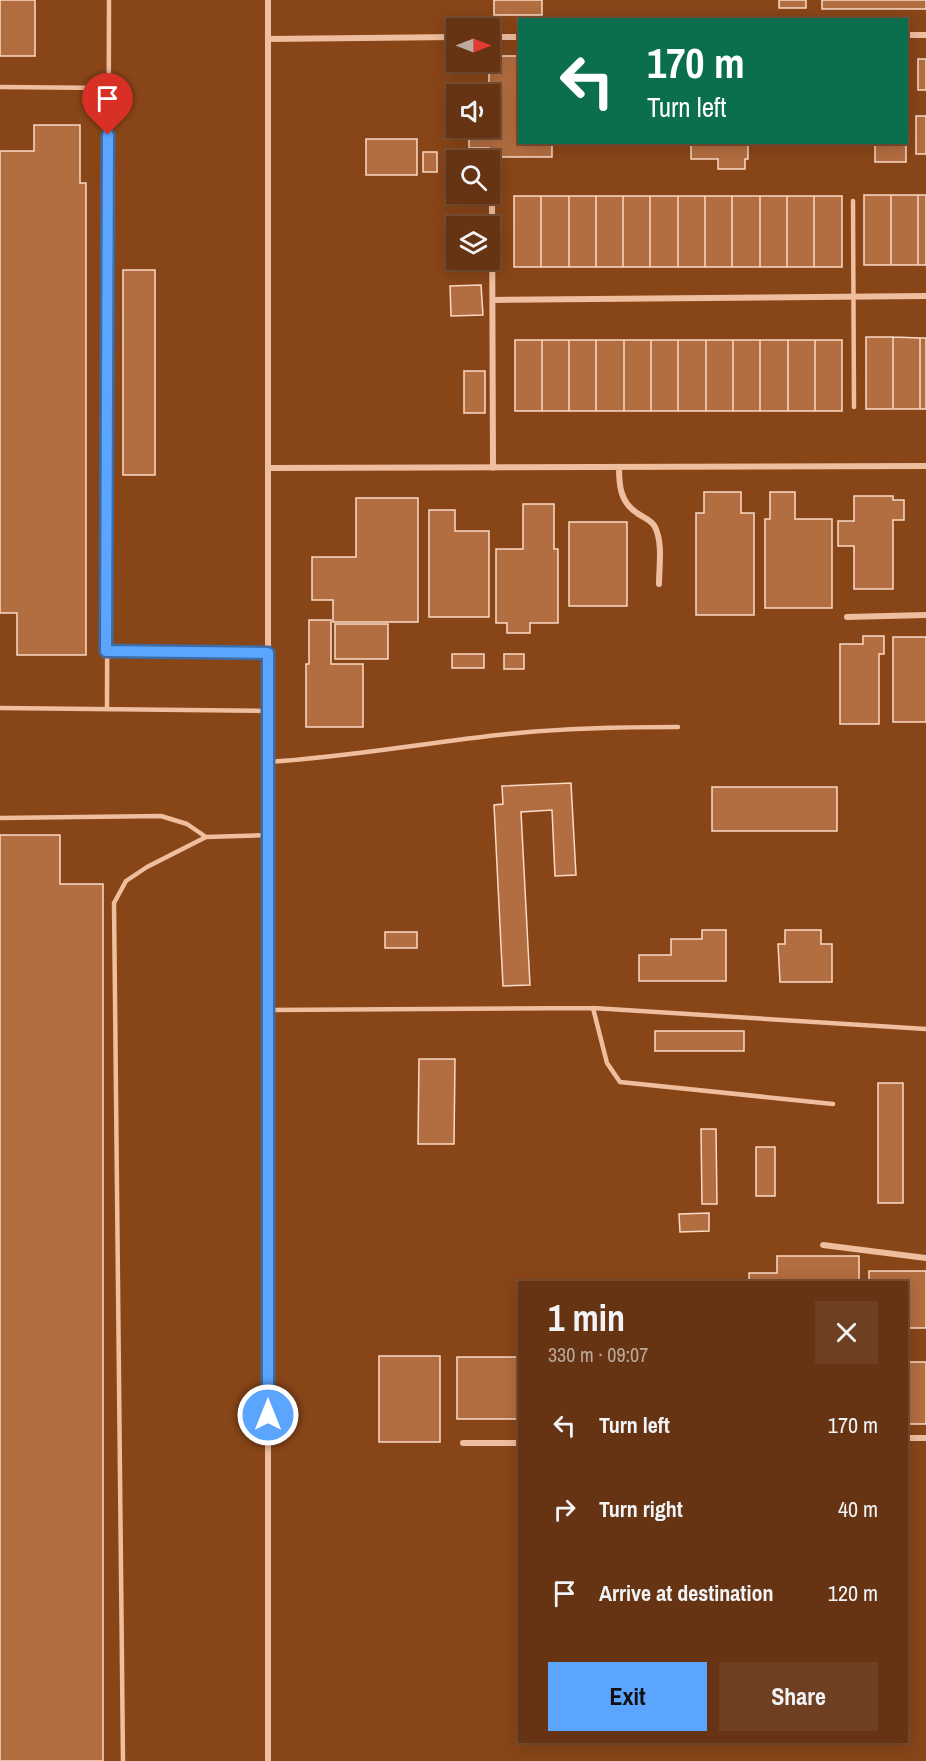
<!DOCTYPE html>
<html lang="en">
<head>
<meta charset="utf-8">
<style>
	body { margin:0; font-family:"Archivo Narrow",sans-serif; background:#6e3f20; color:#f1f3f6; height:100vh; display:flex; flex-direction:column; font-size:22px; white-space:nowrap }
	* { box-sizing:border-box; margin:0 }
	p { font-size:20px; color:#bcaa9f }
	.icon { flex:none; width:33px; height:33px; fill:none; stroke:currentColor; stroke-width:2; stroke-linecap:round; stroke-linejoin:round }
	.map { position:relative; flex:1; overflow:hidden }
	.side { position:absolute; left:518px; top:1281px; width:390px; height:462px; display:flex; flex-direction:column; background:#663412; border-radius:0px; box-shadow:0 3px 15px #0003,0 0 0 2px #794f32 }
	.side>* { flex:none }
	.hud { position:absolute; left:518px; top:18px; width:390px; height:126px; border-radius:0px; box-shadow:0 3px 15px #0003,0 0 0 2px #794f32; background:#0b6e4f; color:#fff; overflow:hidden }
	.needle { width:39px; rotate:90deg }
	.tools { position:absolute; left:446px; top:18px; display:grid; gap:12px }
	.tools a { display:grid; place-items:center; width:54px; height:54px; border-radius:0px; background:#663412; box-shadow:0 3px 15px #0003,0 0 0 2px #794f32; font-size:30px }
	.pin { position:absolute; display:grid; place-items:center; width:51px; height:51px; color:#fff; margin:-62px -26px; border-radius:50% 50% 50% 0; rotate:-45deg; box-shadow:0 0 6px #0007 }
	.pin .icon { rotate:45deg }
	.me { position:absolute; width:66px; margin:-33px; rotate:0deg; stroke-linejoin:round; filter:drop-shadow(0 0 4px #0008) }
	.turn { display:flex; align-items:center; gap:21px; height:126px; padding:0 30px; font-size:27px }
	.turn .icon { width:78px; height:78px; stroke-width:2.5 }
	.turn b { display:block; font-size:42px; line-height:51px }
	.round { display:grid; place-items:center; flex:none; width:63px; height:63px; border-radius:0px; background:#6e3f20 }
	.overview { display:flex; align-items:center; justify-content:space-between; height:102px; padding:0 30px }
	h1 { font-size:36px; font-weight:800; line-height:45px }
	.button { display:flex; gap:12px; margin-top:auto; padding:12px 30px }
	.button a { flex:1; height:69px; border-radius:0px; background:#5ca5ff; color:#111; font-size:24px; font-weight:800; line-height:69px; text-align:center }
	.button a+a { background:#6e3f20; color:#f1f3f6 }
	ul { padding:0; list-style:none }
	li { display:flex; align-items:center; gap:18px; height:84px; padding:0 30px }
	li div { flex:1 }
	li b { display:block; font-size:22px }
	li em { font-style:normal }
	.map>svg:first-child { display:block }
</style>
</head>
<body>
<div class="map">
<svg width="926" height="1761" viewBox="0 0 926 1761">
	<rect width="100%" height="100%" fill="#884518"/>
	<path fill="#b26d40" stroke="#fadac5" stroke-width="1.5" d="M 0,0 L 35,0 L 35,56 L 0,56 Z
		M 494,0 L 542,0 L 542,15 L 494,15 Z
		M 779,0 L 806,0 L 806,8 L 779,8 Z
		M 822,0 L 926,0 L 926,9 L 822,9 Z
		M 499,56 L 519,56 L 519,142 L 552,142 L 552,157 L 489,157 L 489,148 L 469,148 L 469,128 L 489,128 L 489,69 L 499,69 Z
		M 918,59 L 926,59 L 926,90 L 918,90 Z
		M 906,83 L 906,162 L 875,162 L 875,142 L 906,142 Z
		M 916,116 L 926,116 L 926,154 L 916,154 Z
		M 34,125 L 80,125 L 80,183 L 86,183 L 86,655 L 17,655 L 17,613 L 0,613 L 0,151 L 34,151 Z
		M 366,139 L 417,139 L 417,175 L 366,175 Z
		M 691,142 L 748,142 L 748,159 L 745,159 L 745,169 L 718,169 L 718,159 L 691,159 Z
		M 423,152 L 437,152 L 437,172 L 423,172 Z
		M 864,195 L 891,195 L 891,265 L 864,265 Z
		M 891,195 L 918,195 L 918,265 L 891,265 Z
		M 918,195 L 926,195 L 926,265 L 918,265 Z
		M 514,196 L 541,196 L 541,267 L 514,267 Z
		M 541,196 L 569,196 L 569,267 L 541,267 Z
		M 569,196 L 596,196 L 596,267 L 569,267 Z
		M 596,196 L 623,196 L 623,267 L 596,267 Z
		M 623,196 L 650,196 L 650,267 L 623,267 Z
		M 650,196 L 678,196 L 678,267 L 650,267 Z
		M 678,196 L 705,196 L 705,267 L 678,267 Z
		M 705,196 L 732,196 L 732,267 L 705,267 Z
		M 732,196 L 760,196 L 760,267 L 732,267 Z
		M 760,196 L 787,196 L 787,267 L 760,267 Z
		M 787,196 L 814,196 L 814,267 L 787,267 Z
		M 814,196 L 842,196 L 842,267 L 814,267 Z
		M 123,270 L 155,270 L 155,475 L 123,475 Z
		M 481,285 L 483,315 L 451,316 L 450,286 Z
		M 866,337 L 893,337 L 893,409 L 866,409 Z
		M 893,337 L 920,338 L 920,409 L 893,409 Z
		M 920,338 L 926,338 L 926,409 L 920,409 Z
		M 515,340 L 542,340 L 542,411 L 515,411 Z
		M 542,340 L 569,340 L 569,411 L 542,411 Z
		M 569,340 L 596,340 L 596,411 L 569,411 Z
		M 596,340 L 624,340 L 624,411 L 596,411 Z
		M 624,340 L 651,340 L 651,411 L 624,411 Z
		M 651,340 L 678,340 L 678,411 L 651,411 Z
		M 678,340 L 706,340 L 706,411 L 678,411 Z
		M 706,340 L 733,340 L 733,411 L 706,411 Z
		M 733,340 L 760,340 L 760,411 L 733,411 Z
		M 760,340 L 788,340 L 788,411 L 760,411 Z
		M 788,340 L 815,340 L 815,411 L 788,411 Z
		M 815,340 L 842,340 L 842,411 L 815,411 Z
		M 464,371 L 485,371 L 485,413 L 464,413 Z
		M 704,492 L 741,492 L 741,513 L 754,513 L 754,615 L 696,615 L 696,513 L 704,513 Z
		M 770,492 L 795,492 L 795,519 L 832,519 L 832,608 L 765,608 L 765,519 L 770,519 Z
		M 854,496 L 893,496 L 893,500 L 904,500 L 904,520 L 893,520 L 893,589 L 854,589 L 854,546 L 838,546 L 838,521 L 854,521 Z
		M 356,498 L 418,498 L 418,622 L 333,622 L 333,600 L 312,600 L 312,557 L 356,557 Z
		M 523,504 L 554,504 L 554,549 L 558,549 L 558,623 L 530,623 L 530,633 L 507,633 L 507,623 L 496,623 L 496,549 L 523,549 Z
		M 429,510 L 455,510 L 455,531 L 489,531 L 489,617 L 429,617 Z
		M 569,522 L 627,522 L 627,606 L 569,606 Z
		M 309,620 L 331,620 L 331,664 L 363,664 L 363,727 L 306,727 L 306,664 L 309,664 Z
		M 335,624 L 388,624 L 388,659 L 335,659 Z
		M 863,636 L 884,636 L 884,654 L 879,654 L 879,724 L 840,724 L 840,644 L 863,644 Z
		M 893,637 L 926,637 L 926,722 L 893,722 Z
		M 452,654 L 484,654 L 484,668 L 452,668 Z
		M 504,654 L 524,654 L 524,669 L 504,669 Z
		M 571,783 L 576,875 L 555,876 L 552,810 L 521,812 L 530,985 L 503,986 L 494,805 L 503,804 L 502,786 Z
		M 712,787 L 837,787 L 837,831 L 712,831 Z
		M 0,835 L 60,835 L 60,884 L 103,884 L 103,1761 L 0,1761 Z
		M 702,930 L 726,930 L 726,981 L 639,981 L 639,955 L 671,955 L 671,939 L 702,939 Z
		M 785,930 L 821,930 L 821,944 L 832,944 L 832,982 L 780,982 L 778,944 L 785,944 Z
		M 385,932 L 417,932 L 417,948 L 385,948 Z
		M 655,1031 L 744,1031 L 744,1051 L 655,1051 Z
		M 419,1059 L 455,1059 L 454,1144 L 418,1144 Z
		M 878,1083 L 903,1083 L 903,1203 L 878,1203 Z
		M 701,1129 L 716,1129 L 717,1204 L 702,1204 Z
		M 756,1147 L 775,1147 L 775,1196 L 756,1196 Z
		M 709,1213 L 709,1231 L 680,1232 L 679,1214 Z
		M 777,1256 L 859,1256 L 859,1282 L 749,1282 L 749,1273 L 777,1273 Z
		M 869,1271 L 926,1271 L 926,1328 L 906,1328 L 906,1282 L 869,1282 Z
		M 379,1356 L 440,1356 L 440,1442 L 379,1442 Z
		M 457,1357 L 519,1357 L 519,1419 L 457,1419 Z
		M 906,1362 L 926,1362 L 926,1424 L 906,1424 Z"/>
	<g fill="none" stroke-linecap="round" stroke-linejoin="round">
		<path stroke="#eebe9f" stroke-width="4.5" d="M 0,87 L 108,88
			M 853,201 L 854,407
			M 107,651 L 268,653
			M 0,708 L 268,711
			M 107,709 L 109,0
			M 268,762 C 352,757 434,741 518,733 C 571,728 624,727 678,727
			M 0,818 L 161,816 L 187,824 L 206,837 L 268,835
			M 593,1008 L 607,1063 L 620,1082 L 833,1104
			M 268,1010 L 593,1008 L 926,1029
			M 123,1761 L 114,903 L 126,881 L 147,867 L 206,837"/>
		<path stroke="#eebe9f" stroke-width="6" d="M 268,0 L 268,1761
			M 906,35 L 926,35
			M 489,37 L 519,37
			M 268,39 L 456,37
			M 492,200 L 493,468
			M 493,300 L 926,296
			M 619,467 C 619,485 620,502 637,513 C 644,518 652,520 655,527 C 663,543 659,567 659,584
			M 268,468 L 926,466
			M 847,617 L 926,615
			M 823,1245 L 926,1258
			M 906,1438 L 926,1438
			M 463,1443 L 519,1443"/>
	</g>
	<g fill="none" stroke-linecap="round" stroke-linejoin="round">
		<defs>
			<path id="route" d="M 108,135 L 106,651 L 268,653 L 268,1415"/>
		</defs>
		<use href="#route" stroke="#3c6ba6" stroke-width="15"/>
		<use href="#route" stroke="#5ca5ff" stroke-width="10"/>
	</g>
</svg>
<div class="tools">
<a><svg class="needle" viewBox="-14 -14 28 28"><path d="M0-13l5 13h-10z" fill="#e53935"/><path d="M0 13l5-13h-10z" fill="#bcaa9f"/></svg></a>
<a><svg class="icon" aria-label="sound" viewBox="0 0 24 24"><path d="M4 9h4l5-4v14l-5-4H4zM17 9q2 3 0 6"/></svg></a>
<a><svg class="icon" aria-label="search" viewBox="0 0 24 24"><circle cx="10" cy="10" r="6"/><path d="M15 15l6 6"/></svg></a>
<a><svg class="icon" aria-label="layers" viewBox="0 0 24 24"><path d="M12 4l9 5-9 5-9-5zM3 14l9 5 9-5"/></svg></a>
</div>
<div class="pin" style="left:108px;top:135px;background:#d93025"><svg class="icon" aria-label="arrive" viewBox="0 0 24 24"><path d="M6 21V4h12l-3 4 3 4H6"/></svg></div>
<svg class="me" style="left:268px;top:1415px" viewBox="-20 -20 40 40"><circle r="17" fill="#5ca5ff" stroke="#fff" stroke-width="3"/><path d="M0-11L8 9 0 5-8 9z" fill="#fff"/></svg>
<div class="hud">
<div class="turn"><svg class="icon" aria-label="left" viewBox="0 0 24 24"><path d="M17 20v-9H6M10 6l-5 5 5 5"/></svg><div><b>170 m</b>Turn left</div></div>
</div>
<section class="side">
<div class="overview"><div><h1>1 min</h1><p>330 m · 09:07</p></div><a class="round"><svg class="icon" aria-label="close" viewBox="0 0 24 24"><path d="M6 6l12 12M18 6L6 18"/></svg></a></div>
<ul>
<li><svg class="icon" aria-label="left" viewBox="0 0 24 24"><path d="M17 20v-9H6M10 6l-5 5 5 5"/></svg><div><b>Turn left</b></div><em>170 m</em></li>
<li><svg class="icon" aria-label="right" viewBox="0 0 24 24"><path d="M7 20v-9h11M14 6l5 5-5 5"/></svg><div><b>Turn right</b></div><em>40 m</em></li>
<li><svg class="icon" aria-label="arrive" viewBox="0 0 24 24"><path d="M6 21V4h12l-3 4 3 4H6"/></svg><div><b>Arrive at destination</b></div><em>120 m</em></li>
</ul>
<div class="button"><a>Exit</a><a>Share</a></div>
</section>
</div>
</body>
</html>
